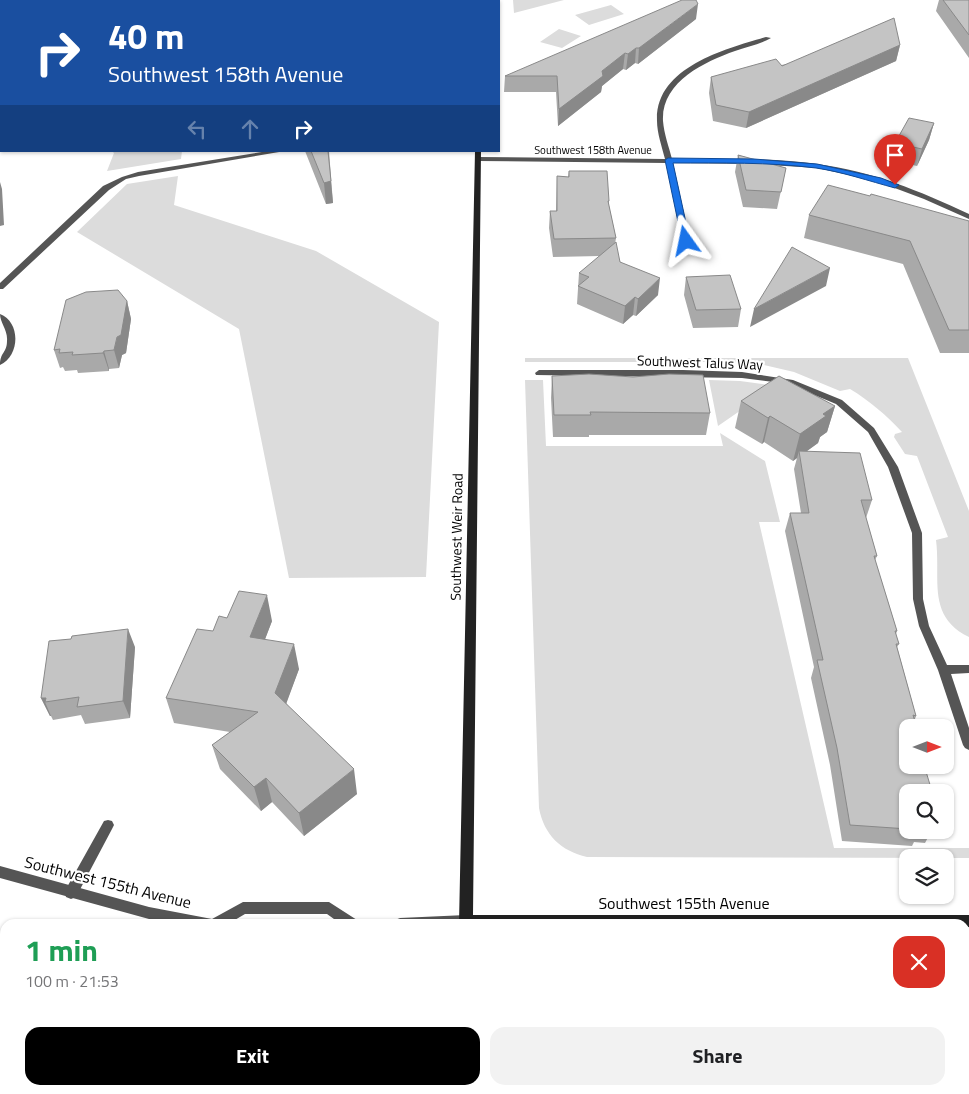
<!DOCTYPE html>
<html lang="en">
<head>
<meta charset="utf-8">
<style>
	body { margin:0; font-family:"Titillium Web",sans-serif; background:#f2f2f2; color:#202124; height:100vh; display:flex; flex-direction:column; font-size:19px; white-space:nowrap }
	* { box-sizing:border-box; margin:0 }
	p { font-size:16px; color:#757577 }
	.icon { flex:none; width:28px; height:28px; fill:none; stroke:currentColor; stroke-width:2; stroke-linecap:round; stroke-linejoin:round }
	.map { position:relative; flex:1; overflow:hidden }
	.side { position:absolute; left:0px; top:919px; width:970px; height:176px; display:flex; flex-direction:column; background:#fff; border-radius:15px 15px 0 0; box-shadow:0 1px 4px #0004 }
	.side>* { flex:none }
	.banner { position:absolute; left:0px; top:0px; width:500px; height:152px; box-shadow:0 1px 4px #0004; background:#1a4fa0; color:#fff; overflow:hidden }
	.needle { width:32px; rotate:90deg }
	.buttons { position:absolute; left:899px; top:719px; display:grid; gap:10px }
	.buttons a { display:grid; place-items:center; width:55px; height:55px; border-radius:10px; background:#fff; box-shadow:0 1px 4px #0004; font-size:25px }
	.pin { position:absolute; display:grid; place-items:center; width:42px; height:42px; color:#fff; margin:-51px -21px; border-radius:50% 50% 50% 0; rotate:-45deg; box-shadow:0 0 5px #0007 }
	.pin .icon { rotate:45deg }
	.me { position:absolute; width:55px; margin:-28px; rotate:348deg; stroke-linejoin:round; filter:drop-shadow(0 0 4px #0008) }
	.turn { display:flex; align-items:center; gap:18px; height:105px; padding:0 25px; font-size:22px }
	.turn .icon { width:65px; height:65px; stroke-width:2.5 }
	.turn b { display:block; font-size:35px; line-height:42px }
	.lanes { display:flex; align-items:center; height:48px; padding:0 25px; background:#0003; justify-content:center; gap:25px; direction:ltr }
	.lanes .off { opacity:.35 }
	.round { display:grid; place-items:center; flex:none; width:52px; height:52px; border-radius:15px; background:#f2f2f2 }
	.headline { display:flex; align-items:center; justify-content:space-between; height:85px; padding:0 25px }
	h1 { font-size:30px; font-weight:700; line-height:38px; color:#1e9e55 }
	.action { display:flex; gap:10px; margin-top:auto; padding:10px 25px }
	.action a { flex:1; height:58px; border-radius:15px; background:#000; color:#fff; font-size:20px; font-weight:700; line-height:58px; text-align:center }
	.action a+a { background:#f2f2f2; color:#202124 }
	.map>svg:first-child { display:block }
</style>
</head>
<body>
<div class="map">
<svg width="969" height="1094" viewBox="0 0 969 1094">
	<rect width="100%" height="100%" fill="#fff"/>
	<path fill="#dcdcdc" d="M 196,0 L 467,0 L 191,1 Z
		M 513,0 L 564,0 L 514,13 Z
		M 611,5 L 624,14 L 589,25 L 575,15 Z
		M 559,29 L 581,36 L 562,48 L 540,42 Z
		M 112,151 L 182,151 L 181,159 L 107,171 L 114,153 Z
		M 178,176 L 174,205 L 316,251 L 439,322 L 426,577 L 289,578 L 239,329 L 77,232 L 127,184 Z
		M 525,358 L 908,358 L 969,511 L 969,637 C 926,616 941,578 936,540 L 948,537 L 917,456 L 905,454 L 894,437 L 895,434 L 902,432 C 886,415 870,401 850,389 L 840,391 L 794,372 L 764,365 L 732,362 L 525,362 Z
		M 525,380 L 543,380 L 546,446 L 723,446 L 720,433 L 765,461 L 780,522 L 759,522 L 834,848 L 969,848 L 969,858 L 587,857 C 561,851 544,835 539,808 Z
		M 709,380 L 740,381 L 776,386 L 718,426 Z"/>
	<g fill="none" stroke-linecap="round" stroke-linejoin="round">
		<path fill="#555" fill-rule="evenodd" d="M 268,151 L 285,151 L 139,176 L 126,179 L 109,190 L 3,289 L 0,289 L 0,283 L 103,186 L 122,177 L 138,172 Z
			M 108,820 L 112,821 L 114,825 L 112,829 L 76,897 L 71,899 L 66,897 L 65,893 L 66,889 L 104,821 Z"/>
		<path fill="#555" fill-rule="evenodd" d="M 766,37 L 771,38 C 761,44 746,47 735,51 C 704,62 661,82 663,121 C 664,134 669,147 672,159 C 720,160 769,157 817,164 C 871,171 920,191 969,214 L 969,219 L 924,199 L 876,181 L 817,168 L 754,164 L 673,163 L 690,241 L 686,243 L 682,241 L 666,163 L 478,161 L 475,159 L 478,157 L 665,159 C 662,147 657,133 657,121 C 655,67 726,49 766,37 Z
			M 0,314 C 21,322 20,356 0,365 C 0,352 7,353 7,341 C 8,330 0,323 0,314 Z
			M 539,370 L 683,370 L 742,372 L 793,380 L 842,400 L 874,428 L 898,467 L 922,533 L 923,599 L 929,626 L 947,665 L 969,665 L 969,673 L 951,674 L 969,728 L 969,750 L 965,748 L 963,745 L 938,670 L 919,626 L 913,599 L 912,533 L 888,467 L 868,432 L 836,404 L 788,384 L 742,378 L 536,375 L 535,373 Z
			M 0,866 L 149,907 L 212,919 L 243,902 L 329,902 L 357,920 L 358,924 L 341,924 L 327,914 L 245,914 L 228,924 L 173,924 L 149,919 L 0,878 Z
			M 466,915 L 471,917 L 473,921 L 471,924 L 394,924 L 395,920 L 400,918 Z"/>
		<path fill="#222" fill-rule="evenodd" d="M 479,0 L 485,0 L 485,1 L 479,1 Z
			M 475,151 L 481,151 L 473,915 L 969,915 L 969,927 L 965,927 L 965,924 L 459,924 Z
			M 456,1090 L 470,1090 L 470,1094 L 456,1094 Z"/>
	</g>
	<path fill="#a9a9a9" d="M 939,0 L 969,0 L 969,58 L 936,11 Z
		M 696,19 L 638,64 L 635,63 L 626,70 L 623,69 L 602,86 L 601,92 L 558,126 L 556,92 L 504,92 L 505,76 Z
		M 900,45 L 896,61 L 746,128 L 713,121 L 709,93 L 711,77 Z
		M 934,123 L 929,140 L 917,166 L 890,160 L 895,143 Z
		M 305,151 L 329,151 L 333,203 L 326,204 Z
		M 738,155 L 786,168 L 777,209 L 743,207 L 735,172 Z
		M 569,171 L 609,201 L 609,206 L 616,238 L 615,244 L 620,262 L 658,295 L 636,316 L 633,315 L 623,324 L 577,304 L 579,273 L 600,256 L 553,257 L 549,228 L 550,211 L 556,211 L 557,176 L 568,177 Z
		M 809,215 L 969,221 L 969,353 L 940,353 L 903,264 L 804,238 Z
		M 686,277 L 741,309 L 738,327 L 693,328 L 684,295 Z
		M 127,301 L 131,319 L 126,353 L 122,355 L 119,368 L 109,369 L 109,371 L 78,373 L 77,370 L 65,371 L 63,367 L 60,368 L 54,350 Z
		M 552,376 L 710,413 L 706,435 L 589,435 L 589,437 L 553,437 L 551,398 Z
		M 741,401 L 835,406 L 827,432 L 820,437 L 818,443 L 807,451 L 872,500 L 866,518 L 877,556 L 875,560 L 897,631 L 896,634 L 899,644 L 897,647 L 916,716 L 915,719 L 908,728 L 931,788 L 929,792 L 908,792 L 908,830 L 932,830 L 925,843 L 914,842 L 912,846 L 842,841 L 830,765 L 811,678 L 814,667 L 785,531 L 790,513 L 801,513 L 794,469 L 797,458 L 793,461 L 764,442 L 762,444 L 735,428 Z
		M 227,618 L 272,621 L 265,639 L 299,669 L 286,703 L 357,794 L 304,836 L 272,802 L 261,811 L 220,769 L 212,745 L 230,732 L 174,723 L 166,698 Z
		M 135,647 L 130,718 L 85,724 L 81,715 L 53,720 L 51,716 L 50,716 L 41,698 Z
		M 770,1090 L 965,1090 L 969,1094 L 771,1094 Z"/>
	<path fill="#898989" d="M 698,4 L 696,19 L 638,64 L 639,48 Z
		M 900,45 L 896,61 L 746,128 L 749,112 Z
		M 636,48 L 635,63 L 626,70 L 628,54 Z
		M 625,53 L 623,69 L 602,86 L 601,92 L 558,126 L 559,109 L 602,71 Z
		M 934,123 L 929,140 L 917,166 L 922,149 Z
		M 328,151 L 333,203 L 326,204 L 324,183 Z
		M 0,182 L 2,189 L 4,225 L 0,226 Z
		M 830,268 L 826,286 L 750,327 L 754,309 Z
		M 660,278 L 658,295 L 636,316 L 638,299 Z
		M 635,297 L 633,315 L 623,324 L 625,306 Z
		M 127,301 L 131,319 L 126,353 L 122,355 L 119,368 L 114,350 Z
		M 104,351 L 109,369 L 109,371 L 103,353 Z
		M 835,406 L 827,432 L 820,437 L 818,443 L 800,456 L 799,451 L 797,458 L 793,461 L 800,434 L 823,414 Z
		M 770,416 L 764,442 L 762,444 L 768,418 Z
		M 267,595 L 272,621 L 256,663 L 250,637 Z
		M 128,629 L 135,647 L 130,718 L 123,701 Z
		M 294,644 L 299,669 L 281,718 L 275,693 Z
		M 41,698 L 46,698 L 45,702 L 51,716 L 50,716 Z
		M 354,769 L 357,794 L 304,836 L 299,813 Z
		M 266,778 L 272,802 L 261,811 L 254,787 Z
		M 19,1090 L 25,1090 L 26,1094 L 20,1094 Z
		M 181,1090 L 190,1090 L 189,1094 L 180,1094 Z"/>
	<path fill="#c4c4c4" stroke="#898989" d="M 682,0 L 696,0 L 698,4 L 639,48 L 636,48 L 628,54 L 625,53 L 602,71 L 603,76 L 559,109 L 557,76 L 505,76 Z
		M 943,0 L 969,0 L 969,35 Z
		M 894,18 L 900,45 L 749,112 L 716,105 L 711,77 L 776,59 L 782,66 Z
		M 909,118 L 934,123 L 922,149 L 895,143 Z
		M 311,151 L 328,151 L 331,181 L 324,183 Z
		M 738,155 L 786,168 L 781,192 L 746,190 Z
		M 569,171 L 607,171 L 609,201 L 608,201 L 616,238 L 554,239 L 550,211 L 557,211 L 557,176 L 569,177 Z
		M 828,185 L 870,196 L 871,194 L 969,221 L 969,330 L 949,330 L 910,241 L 809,215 Z
		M 616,242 L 620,262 L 660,278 L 638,299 L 635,297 L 625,306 L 578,286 L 589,277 L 579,273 Z
		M 792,247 L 830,268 L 754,309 Z
		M 730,275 L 741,309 L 696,310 L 686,277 Z
		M 118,290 L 127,301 L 121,335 L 117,337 L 114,350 L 104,351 L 103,353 L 72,355 L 73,352 L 59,353 L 60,349 L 54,350 L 66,300 L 86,292 Z
		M 589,374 L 633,377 L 669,374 L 703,375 L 710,413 L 590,412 L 591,415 L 554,415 L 552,376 Z
		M 779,376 L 835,406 L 823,414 L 826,416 L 800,434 L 770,416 L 768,418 L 741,401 Z
		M 799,451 L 860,453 L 872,500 L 861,500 L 877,556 L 874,556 L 897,631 L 895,631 L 899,644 L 896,644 L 916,716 L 913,715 L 917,728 L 908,728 L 908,765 L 924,765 L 931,788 L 927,788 L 929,792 L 908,792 L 908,829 L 850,825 L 837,748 L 817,660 L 823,660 L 790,513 L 809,513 Z
		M 239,591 L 267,595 L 250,637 L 294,644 L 275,693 L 354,769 L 299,813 L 266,778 L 254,787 L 212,745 L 258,712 L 166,698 L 197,629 L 213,631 L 219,616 L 227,618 Z
		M 128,629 L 123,701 L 77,707 L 79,697 L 45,702 L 46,698 L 41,698 L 49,641 L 71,639 L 72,636 Z
		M 965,1028 L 967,1028 L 969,1036 L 969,1094 L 782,1094 L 782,1090 L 965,1090 Z
		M 2,1048 L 5,1056 L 5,1090 L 19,1090 L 20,1094 L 0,1094 L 0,1049 Z
		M 68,1090 L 181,1090 L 180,1094 L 68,1094 Z
		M 224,1090 L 227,1090 L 232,1094 L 221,1094 Z
		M 237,1090 L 310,1090 L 311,1091 L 309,1094 L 234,1094 Z
		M 646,1090 L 741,1090 L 746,1094 L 643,1094 Z"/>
	<path fill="#1a73e8" stroke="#114b97" d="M 668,158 L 754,159 L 817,164 L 881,178 L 899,185 L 895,188 C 869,181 843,172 816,168 C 769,162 720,163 673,163 L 690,241 L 686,243 L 682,241 L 665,160 Z"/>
	<g text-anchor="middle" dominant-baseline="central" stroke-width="4.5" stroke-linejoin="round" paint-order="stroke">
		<g font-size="11" fill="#000" stroke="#fff">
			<text x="593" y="150">Southwest 158th Avenue</text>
		</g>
		<g font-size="14" fill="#000" stroke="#fff">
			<text transform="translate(700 362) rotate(2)">Southwest Talus Way</text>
			<text transform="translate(456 537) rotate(-89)">Southwest Weir Road</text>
		</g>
		<g font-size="16" fill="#000" stroke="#fff">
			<text transform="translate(108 882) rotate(14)">Southwest 155th Avenue</text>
			<text x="684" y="903">Southwest 155th Avenue</text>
		</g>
	</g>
</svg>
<div class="buttons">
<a><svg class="needle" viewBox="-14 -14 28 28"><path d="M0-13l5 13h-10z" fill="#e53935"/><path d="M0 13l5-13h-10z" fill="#757577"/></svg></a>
<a><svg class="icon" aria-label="search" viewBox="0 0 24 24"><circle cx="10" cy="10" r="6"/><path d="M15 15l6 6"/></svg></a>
<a><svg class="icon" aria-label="layers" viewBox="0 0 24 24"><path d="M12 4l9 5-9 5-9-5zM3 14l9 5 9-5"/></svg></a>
</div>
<div class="pin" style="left:895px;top:185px;background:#d93025"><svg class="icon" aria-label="arrive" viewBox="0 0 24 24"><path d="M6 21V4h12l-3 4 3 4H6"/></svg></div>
<svg class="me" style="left:686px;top:241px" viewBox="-20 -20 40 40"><path d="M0-17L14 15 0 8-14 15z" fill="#1a73e8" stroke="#fff" stroke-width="4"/></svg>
<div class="banner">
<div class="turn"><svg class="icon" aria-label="right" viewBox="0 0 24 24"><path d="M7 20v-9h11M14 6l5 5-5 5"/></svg><div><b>40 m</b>Southwest 158th Avenue</div></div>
<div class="lanes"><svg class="icon off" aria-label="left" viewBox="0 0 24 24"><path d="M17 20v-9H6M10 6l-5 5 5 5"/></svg><svg class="icon off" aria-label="ahead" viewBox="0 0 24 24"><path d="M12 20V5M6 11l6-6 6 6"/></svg><svg class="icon" aria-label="right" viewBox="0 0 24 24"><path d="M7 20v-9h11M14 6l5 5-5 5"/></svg></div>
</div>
<section class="side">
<div class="headline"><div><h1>1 min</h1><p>100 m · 21:53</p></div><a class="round" style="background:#d93025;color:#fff"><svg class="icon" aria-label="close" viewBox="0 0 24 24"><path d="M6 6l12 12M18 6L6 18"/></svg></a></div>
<div class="action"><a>Exit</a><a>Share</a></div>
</section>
</div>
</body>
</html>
